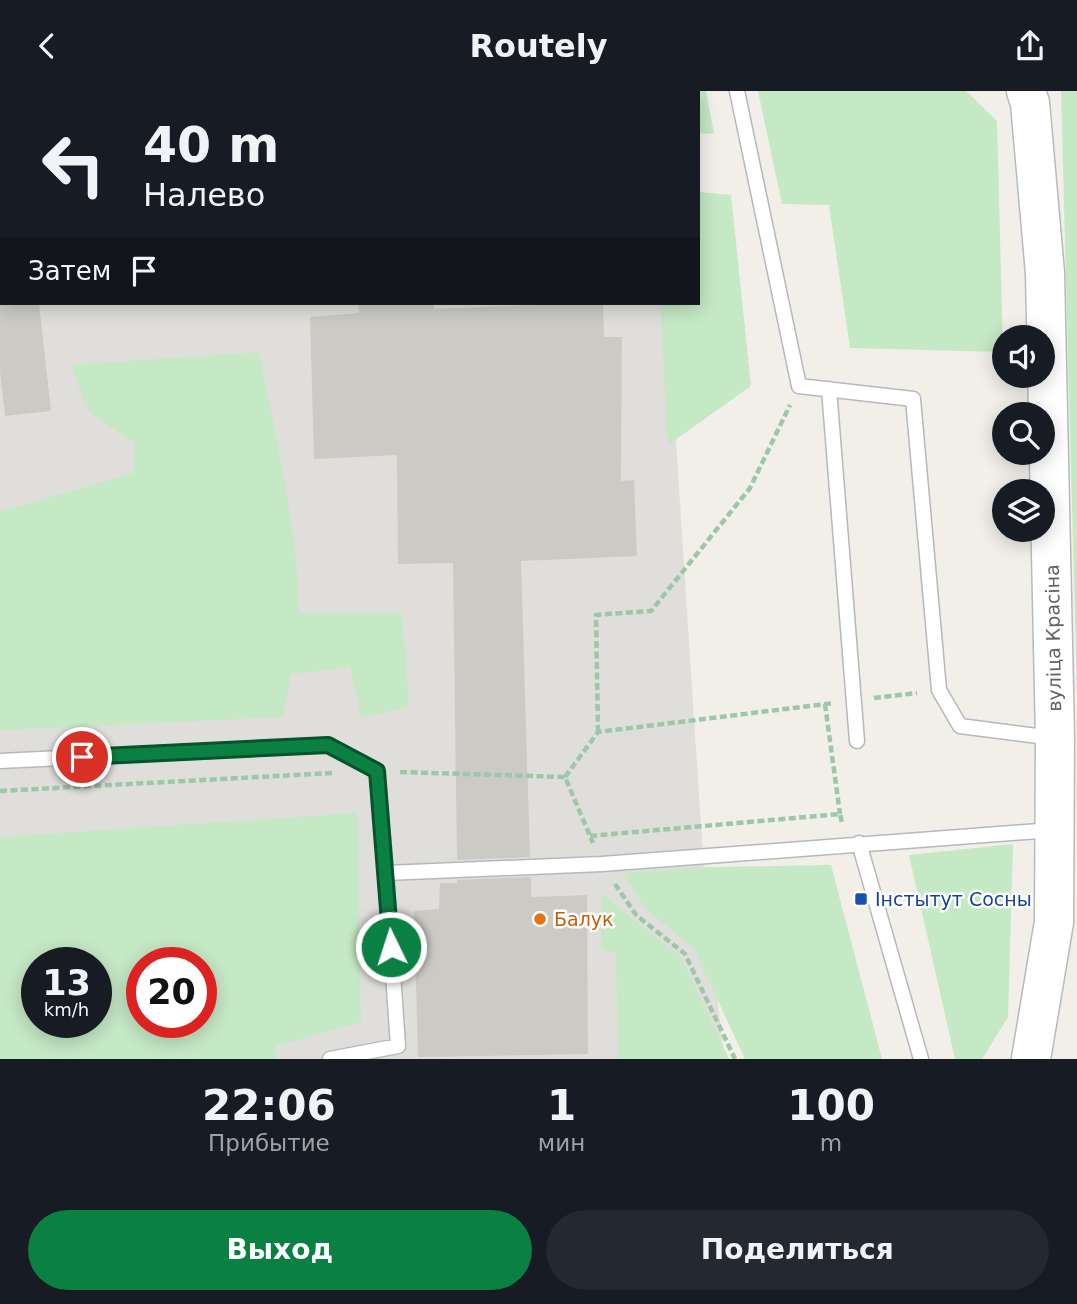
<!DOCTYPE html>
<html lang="ru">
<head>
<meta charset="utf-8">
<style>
	body { margin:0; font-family:"DejaVu Sans",sans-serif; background:#242831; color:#f1f3f6; height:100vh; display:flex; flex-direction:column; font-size:26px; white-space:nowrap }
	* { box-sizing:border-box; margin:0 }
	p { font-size:23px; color:#9ea1a6 }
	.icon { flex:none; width:38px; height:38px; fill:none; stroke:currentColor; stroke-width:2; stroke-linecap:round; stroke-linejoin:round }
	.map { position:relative; height:968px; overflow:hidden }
	.panel { display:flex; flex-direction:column; background:#171b24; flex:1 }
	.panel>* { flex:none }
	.banner { position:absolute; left:0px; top:0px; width:700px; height:214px; box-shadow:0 4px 18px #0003; background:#171b24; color:#f1f3f6; overflow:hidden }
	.controls { position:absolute; left:992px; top:234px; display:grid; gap:14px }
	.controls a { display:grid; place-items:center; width:63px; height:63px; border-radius:50%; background:#171b24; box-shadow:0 4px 18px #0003; font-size:35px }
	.speed { position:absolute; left:21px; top:856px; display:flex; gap:14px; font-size:35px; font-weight:700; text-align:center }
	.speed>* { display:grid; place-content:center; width:91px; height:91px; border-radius:50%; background:#171b24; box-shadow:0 4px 18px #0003; line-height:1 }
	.speed small { font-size:18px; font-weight:400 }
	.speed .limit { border:10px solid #d22; background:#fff; color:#111 }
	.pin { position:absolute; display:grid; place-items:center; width:60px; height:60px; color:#fff; margin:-30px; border:4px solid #fff; border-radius:50%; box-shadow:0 2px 7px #0007 }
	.me { position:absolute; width:77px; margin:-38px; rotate:356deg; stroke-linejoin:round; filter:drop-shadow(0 0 5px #0008) }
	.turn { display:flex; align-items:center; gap:24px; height:147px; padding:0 28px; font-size:32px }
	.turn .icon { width:91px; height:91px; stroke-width:2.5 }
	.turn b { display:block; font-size:49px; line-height:60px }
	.then { display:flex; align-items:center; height:66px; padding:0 28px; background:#0003; gap:14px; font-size:26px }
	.eta { display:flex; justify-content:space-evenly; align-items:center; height:119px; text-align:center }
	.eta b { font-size:42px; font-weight:700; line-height:49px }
	.action { display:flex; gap:14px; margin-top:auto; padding:14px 28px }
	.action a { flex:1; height:80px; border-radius:42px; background:#0b8043; color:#fff; font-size:28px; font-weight:700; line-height:80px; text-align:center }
	.action a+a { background:#242831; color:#f1f3f6 }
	header { display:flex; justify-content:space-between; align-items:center; height:91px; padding:0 28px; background:#171b24; font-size:32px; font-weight:700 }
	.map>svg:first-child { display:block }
</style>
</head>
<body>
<header><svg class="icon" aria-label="back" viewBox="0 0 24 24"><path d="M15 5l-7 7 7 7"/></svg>Routely<svg class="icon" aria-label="share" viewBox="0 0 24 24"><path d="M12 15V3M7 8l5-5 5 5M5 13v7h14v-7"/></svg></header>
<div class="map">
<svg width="1077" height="968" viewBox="0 0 1077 968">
	<rect width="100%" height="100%" fill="#f1efe8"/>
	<path fill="#e0deda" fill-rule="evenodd" d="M 0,0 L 2,212 L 667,212 L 704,781 L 724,968 L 0,968 ZM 37,872 L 96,872 L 96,931 L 37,931 ZM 142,872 L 201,872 L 201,931 L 142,931 Z"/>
	<path fill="#c5e8c5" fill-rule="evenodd" d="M 0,0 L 706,0 L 714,43 L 698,42 L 698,2 L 2,2 L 0,33 Z
		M 758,0 L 966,0 L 997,30 L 1003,261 L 850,257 L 829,114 L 782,113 Z
		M 1061,0 L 1077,0 L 1077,602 Z
		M 698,101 L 731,104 L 751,295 L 668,354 L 660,212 L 698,212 Z
		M 259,261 C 276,347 297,434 299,521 L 402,522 L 409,615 L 361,627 L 350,576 L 291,583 L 283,626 L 0,639 L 0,421 L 133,382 L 135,352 L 88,321 L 71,274 Z
		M 357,722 L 361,931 L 276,955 L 276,968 L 0,968 L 0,746 ZM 37,872 L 96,872 L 96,931 L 37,931 ZM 142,872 L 201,872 L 201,931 L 142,931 Z
		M 1013,753 L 1008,926 L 982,968 L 955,968 L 909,764 Z
		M 831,774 L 882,968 L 745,968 L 694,858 L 646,818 L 623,782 L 711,776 Z
		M 602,803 L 681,866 L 729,968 L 618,968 L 616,863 L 601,858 Z"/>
	<path fill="#cccac5" d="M 0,212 L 39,212 L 51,320 L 5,325 L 0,280 Z
		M 358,212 L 434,212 L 434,218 L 536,214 L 536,212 L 603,212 L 604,246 L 622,246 L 621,390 L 634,389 L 637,465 L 521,470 L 530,766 L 457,769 L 453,472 L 398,473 L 397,364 L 314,368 L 310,226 L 359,222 Z
		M 531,786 L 531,806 L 587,804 L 588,963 L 418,966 L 414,820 L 439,818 L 440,792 L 457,792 L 457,789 Z"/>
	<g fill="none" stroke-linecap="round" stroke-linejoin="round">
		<defs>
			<path id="lane" d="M 737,0 L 799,295 L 913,308 L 939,599 L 960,635 L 1053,647
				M 829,298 L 857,650
				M 0,670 L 328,654 L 377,680 L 386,782 L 602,773 L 1052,739
				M 859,752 L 921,968
				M 330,968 L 398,955 L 386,782"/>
			<path id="secondary" d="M 1026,0 L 1030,12 L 1045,182 L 1055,647 L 1054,831 L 1031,968"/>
		</defs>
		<use href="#lane" stroke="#b5b8bc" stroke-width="17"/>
		<use href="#secondary" stroke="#b6babf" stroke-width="41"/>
		<path stroke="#9cc7a9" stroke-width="4.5" stroke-dasharray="7 3.5" stroke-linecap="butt" d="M 874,607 L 917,602
			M 825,613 L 840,723
			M 598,641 L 596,524 L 651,520 L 750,397 L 790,314
			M 400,681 L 565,686 L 593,752
			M 565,686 L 598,641 L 834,612
			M 0,700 L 332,682
			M 590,745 L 840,723 L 842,732
			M 615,793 L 636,824 L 685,863 L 735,968"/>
		<use href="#lane" stroke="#fff" stroke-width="14"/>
		<use href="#secondary" stroke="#fff" stroke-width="38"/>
	</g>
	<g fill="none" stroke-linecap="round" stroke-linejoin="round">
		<defs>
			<path id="route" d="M 82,666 L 328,654 L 377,680 L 391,856"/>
		</defs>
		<use href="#route" stroke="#07532c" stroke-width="18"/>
		<use href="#route" stroke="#0b8043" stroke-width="12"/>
	</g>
	<rect fill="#1a4fb4" stroke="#fff" stroke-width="2.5" x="854" y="801" width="14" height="14" rx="3.5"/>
	<circle fill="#e8710a" stroke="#fff" stroke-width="2.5" cx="540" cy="828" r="7"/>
	<g text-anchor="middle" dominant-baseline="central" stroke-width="5" stroke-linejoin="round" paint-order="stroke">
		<g font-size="19" fill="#5f6368" stroke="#fff">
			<text transform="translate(1053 547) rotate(-91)">вуліца Красіна</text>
		</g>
		<g font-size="19" fill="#164399" stroke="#fff" text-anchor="start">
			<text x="875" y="808">Інстытут Сосны</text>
		</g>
		<g font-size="19" fill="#c56008" stroke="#fff" text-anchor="start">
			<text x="554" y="828">Балук</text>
		</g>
	</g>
</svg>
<div class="controls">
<a><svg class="icon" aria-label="sound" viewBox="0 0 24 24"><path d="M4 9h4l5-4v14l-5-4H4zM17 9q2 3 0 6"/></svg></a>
<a><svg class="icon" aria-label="search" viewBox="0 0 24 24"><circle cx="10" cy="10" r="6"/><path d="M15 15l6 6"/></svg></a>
<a><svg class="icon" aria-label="layers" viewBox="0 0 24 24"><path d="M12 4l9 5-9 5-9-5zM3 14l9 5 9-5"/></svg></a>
</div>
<div class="speed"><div>13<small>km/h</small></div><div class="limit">20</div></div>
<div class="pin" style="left:82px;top:666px;background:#d93025"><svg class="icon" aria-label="arrive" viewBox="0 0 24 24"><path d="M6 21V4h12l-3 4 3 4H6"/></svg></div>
<svg class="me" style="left:391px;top:856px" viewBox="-20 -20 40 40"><circle r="17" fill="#0b8043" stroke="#fff" stroke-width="3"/><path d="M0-11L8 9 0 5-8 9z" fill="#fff"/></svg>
<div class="banner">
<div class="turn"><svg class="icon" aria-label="left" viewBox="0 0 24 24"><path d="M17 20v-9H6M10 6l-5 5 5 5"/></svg><div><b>40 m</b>Налево</div></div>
<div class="then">Затем<svg class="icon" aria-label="arrive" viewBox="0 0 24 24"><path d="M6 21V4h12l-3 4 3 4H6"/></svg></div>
</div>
</div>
<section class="panel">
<div class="eta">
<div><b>22:06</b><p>Прибытие</p></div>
<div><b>1</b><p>мин</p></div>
<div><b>100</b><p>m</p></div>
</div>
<div class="action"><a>Выход</a><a>Поделиться</a></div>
</section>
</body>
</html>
